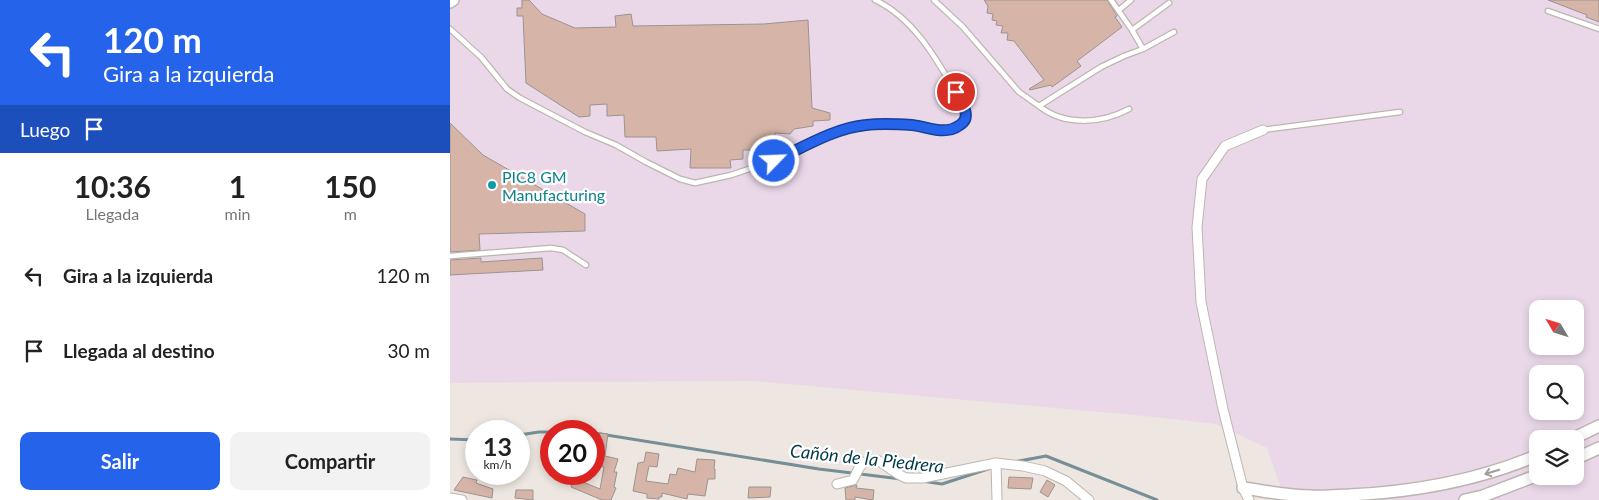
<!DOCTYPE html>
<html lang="es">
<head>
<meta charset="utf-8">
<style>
	body { margin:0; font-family:Lato,sans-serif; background:#f2f2f2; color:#222; height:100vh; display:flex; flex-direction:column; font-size:19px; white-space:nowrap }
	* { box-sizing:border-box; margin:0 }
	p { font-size:16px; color:#767676 }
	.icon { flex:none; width:28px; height:28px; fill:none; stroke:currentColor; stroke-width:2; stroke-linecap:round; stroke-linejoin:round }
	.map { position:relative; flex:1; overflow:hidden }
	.drawer { display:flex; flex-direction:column; background:#fff; width:450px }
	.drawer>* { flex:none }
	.top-card { background:#2563eb; color:#fff; overflow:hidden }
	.needle { width:32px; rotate:308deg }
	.buttons { position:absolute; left:1079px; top:300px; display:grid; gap:10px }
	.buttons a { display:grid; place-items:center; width:55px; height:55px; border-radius:10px; background:#fff; box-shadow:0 2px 8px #0003; font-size:25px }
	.speed { position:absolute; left:15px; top:420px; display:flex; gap:10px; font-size:25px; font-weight:700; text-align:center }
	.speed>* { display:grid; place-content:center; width:65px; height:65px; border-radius:50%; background:#fff; box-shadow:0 2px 8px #0003; line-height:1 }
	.speed small { font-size:12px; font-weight:400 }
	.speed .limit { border:8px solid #d22; background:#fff; color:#111 }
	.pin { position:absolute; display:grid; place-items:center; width:42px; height:42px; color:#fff; margin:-21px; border:2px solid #fff; border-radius:50%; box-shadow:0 1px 5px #0007 }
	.me { position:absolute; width:55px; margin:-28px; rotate:66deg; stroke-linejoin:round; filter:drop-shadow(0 0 4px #0008) }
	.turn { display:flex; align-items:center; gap:18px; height:105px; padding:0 20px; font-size:22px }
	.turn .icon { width:65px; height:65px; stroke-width:2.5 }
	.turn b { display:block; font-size:35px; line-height:42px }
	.then { display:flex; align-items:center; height:48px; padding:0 20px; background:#0003; gap:10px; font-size:19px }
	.eta { display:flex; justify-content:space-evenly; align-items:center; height:85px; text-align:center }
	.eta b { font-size:30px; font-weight:700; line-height:35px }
	.cta { display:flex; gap:10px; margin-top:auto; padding:10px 20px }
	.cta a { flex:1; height:58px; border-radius:10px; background:#2563eb; color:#fff; font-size:20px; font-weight:700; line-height:58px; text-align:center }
	.cta a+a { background:#f2f2f2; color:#222 }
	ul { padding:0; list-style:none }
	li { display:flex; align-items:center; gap:15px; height:75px; padding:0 20px }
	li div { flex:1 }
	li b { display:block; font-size:19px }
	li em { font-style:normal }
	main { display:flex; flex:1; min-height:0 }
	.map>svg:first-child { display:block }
</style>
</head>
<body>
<main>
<section class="drawer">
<div class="top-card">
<div class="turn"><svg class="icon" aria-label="left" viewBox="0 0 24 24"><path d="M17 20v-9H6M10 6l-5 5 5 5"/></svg><div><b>120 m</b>Gira a la izquierda</div></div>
<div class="then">Luego<svg class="icon" aria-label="arrive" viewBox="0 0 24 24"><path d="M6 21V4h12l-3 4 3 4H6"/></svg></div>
</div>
<div class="eta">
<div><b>10:36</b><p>Llegada</p></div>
<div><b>1</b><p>min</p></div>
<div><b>150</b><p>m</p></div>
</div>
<ul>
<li><svg class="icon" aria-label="left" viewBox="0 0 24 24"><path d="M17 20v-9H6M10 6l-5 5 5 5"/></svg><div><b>Gira a la izquierda</b></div><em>120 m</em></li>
<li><svg class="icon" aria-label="arrive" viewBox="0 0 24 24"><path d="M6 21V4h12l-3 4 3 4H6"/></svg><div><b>Llegada al destino</b></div><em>30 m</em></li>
</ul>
<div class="cta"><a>Salir</a><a>Compartir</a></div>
</section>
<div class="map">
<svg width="1149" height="500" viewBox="0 0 1149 500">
	<rect width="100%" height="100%" fill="#eee7e1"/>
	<path fill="#ead8e9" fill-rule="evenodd" d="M 0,0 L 1149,0 L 1149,500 L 835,500 L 817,448 L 766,424 L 705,417 L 304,381 L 0,383 ZM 1088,309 L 1125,309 L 1125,346 L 1088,346 ZM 1088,374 L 1125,374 L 1125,411 L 1088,411 ZM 1088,439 L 1125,439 L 1125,476 L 1088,476 Z"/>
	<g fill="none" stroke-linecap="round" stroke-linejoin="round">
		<path stroke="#768f97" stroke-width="3" d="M 144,433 L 369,469 L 451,479
			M 69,435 L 89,432 L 101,432
			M 0,439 L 26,440
			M 564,462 L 596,456 L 707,500
			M 472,481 L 492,484 L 541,468"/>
	</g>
	<path fill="#d6b5a8" stroke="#9b9390" d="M 72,0 L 79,0 L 92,14 L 125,28 L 166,27 L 165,16 L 181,14 L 183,26 L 314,24 L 358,20 L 362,108 L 380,113 L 380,120 L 363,121 L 363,126 L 344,129 L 340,134 L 325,133 L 326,150 L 293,150 L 293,159 L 280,160 L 281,168 L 240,168 L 241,149 L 207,151 L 206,137 L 175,137 L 174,115 L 157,116 L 157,104 L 140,105 L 140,116 L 129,117 L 76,83 L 73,16 L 67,16 L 67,8 L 72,8 Z
		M 534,0 L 657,0 L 667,16 L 665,17 L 672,27 L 627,61 L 631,66 L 602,87 L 601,85 L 580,90 L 579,89 L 594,80 L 564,41 L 557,40 L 558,33 L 551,33 L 553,26 L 546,25 L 547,21 L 542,20 L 543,14 L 537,13 L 538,6 Z
		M 1098,0 L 1149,0 L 1149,22 L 1136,17 L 1137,15 Z
		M 0,123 L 33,155 L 135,214 L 135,231 L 29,234 L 30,250 L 0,252 Z
		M 31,258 L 31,262 L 92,258 L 93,270 L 0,275 L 0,260 Z
		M 150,433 L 158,434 L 155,456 L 168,459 L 164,472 L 167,472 L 164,487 L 166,488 L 161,500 L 152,500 L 121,487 L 123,478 L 150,489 L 154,467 L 144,466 L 144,456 L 146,457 Z
		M 196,452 L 209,454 L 207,467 L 199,466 L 196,481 L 218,484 L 220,474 L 226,475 L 228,468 L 245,472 L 247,459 L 265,460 L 264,469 L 265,469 L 265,479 L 258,479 L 255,496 L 238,494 L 237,499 L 212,493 L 212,497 L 209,497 L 209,499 L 197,498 L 197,494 L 183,491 L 188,463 L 194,462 Z
		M 13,477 L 27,480 L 26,483 L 43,489 L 42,498 L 4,490 Z
		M 559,477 L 583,478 L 581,489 L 558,488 Z
		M 597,480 L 605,485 L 598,497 L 590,492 Z
		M 407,485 L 406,488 L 424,490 L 423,500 L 405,497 L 405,500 L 396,500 L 395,488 Z
		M 299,487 L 321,487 L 320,497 L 298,498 Z
		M 66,490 L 83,490 L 83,500 L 65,498 Z"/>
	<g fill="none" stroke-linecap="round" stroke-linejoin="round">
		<defs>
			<path id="service" d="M 484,0 L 513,27 L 569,92 L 589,106 L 651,67 L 674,56 L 693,49 L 724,32
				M 661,0 L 682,30
				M 669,10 L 681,0
				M 1098,11 L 1149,29
				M 0,29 L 31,57 L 57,89 L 70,98 L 135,132 L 166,145 L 196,162 L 230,179 L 245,183 L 281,175 L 323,161 L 376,137 L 394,130 L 416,125 L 463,125 L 488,131 L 498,130 L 509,126 L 515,121 L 516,114 L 514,106 C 491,68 468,20 425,0
				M 693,49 L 682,30 L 719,3
				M 589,106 C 614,126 651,124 679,109
				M 813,130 L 950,112
				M 0,256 L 101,248 L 113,250 L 136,265"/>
			<path id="minor" d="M 546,463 L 547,500
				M 387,484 L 403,480 L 409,468 L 414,462 L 421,460 L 429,461 L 448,474 L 456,478 L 473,478 L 546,463 L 573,466 L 595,471 L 616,481 L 639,500
				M 0,498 L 12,500
				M 799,500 L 793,488 L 773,409 L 751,302 L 747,227 L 752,179 L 775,146 L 813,130"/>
			<path id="secondary" d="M 0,2 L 3,0
				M 1122,439 L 1149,426
				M 1125,459 L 1149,448
				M 793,488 C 815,491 838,496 861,496 C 873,497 886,495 899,495 C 964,492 1027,481 1088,455
				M 1015,500 L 1033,496 L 1088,475"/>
		</defs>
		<use href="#service" stroke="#bdb5b0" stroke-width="7"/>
		<use href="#minor" stroke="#bdb5b0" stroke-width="11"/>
		<use href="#secondary" stroke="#bdb5b0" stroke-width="14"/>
		<use href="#service" stroke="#fff" stroke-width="4.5"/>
		<use href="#minor" stroke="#fff" stroke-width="9"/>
		<use href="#secondary" stroke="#fff" stroke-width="11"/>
	</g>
	<defs><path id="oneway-shaft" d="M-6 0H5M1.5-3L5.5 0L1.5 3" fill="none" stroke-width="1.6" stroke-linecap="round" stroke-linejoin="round" transform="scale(1.25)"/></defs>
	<use stroke="#9f9d9c" href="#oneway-shaft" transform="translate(1042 472) rotate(163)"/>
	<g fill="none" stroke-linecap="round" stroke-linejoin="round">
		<defs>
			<path id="route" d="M 324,161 C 352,148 384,128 416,125 C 430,123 448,124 462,125 C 479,127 495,136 510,125 C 523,117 511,102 506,92"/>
		</defs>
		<use href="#route" stroke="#184099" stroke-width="12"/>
		<use href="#route" stroke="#2563eb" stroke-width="9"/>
	</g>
	<circle fill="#0f9aa8" stroke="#fff" stroke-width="2" cx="42" cy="185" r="5"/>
	<g text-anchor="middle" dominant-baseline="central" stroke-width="4.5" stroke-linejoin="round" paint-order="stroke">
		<g font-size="16" fill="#0d838f" stroke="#fff" text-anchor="start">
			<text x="52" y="176">PIC8 GM<tspan x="52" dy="18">Manufacturing</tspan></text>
		</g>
		<g font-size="18" font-style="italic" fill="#003a47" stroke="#fff">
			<text transform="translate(417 458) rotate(6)">Cañón de la Piedrera</text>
		</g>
	</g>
</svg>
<div class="buttons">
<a><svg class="needle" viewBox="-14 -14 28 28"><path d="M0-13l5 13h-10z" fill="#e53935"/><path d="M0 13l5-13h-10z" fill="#767676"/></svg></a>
<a><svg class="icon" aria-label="search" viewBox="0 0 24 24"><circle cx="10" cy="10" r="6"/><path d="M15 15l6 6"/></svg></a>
<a><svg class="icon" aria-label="layers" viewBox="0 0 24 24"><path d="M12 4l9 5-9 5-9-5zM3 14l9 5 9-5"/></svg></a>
</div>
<div class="speed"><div>13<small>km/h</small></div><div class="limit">20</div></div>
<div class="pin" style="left:506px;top:92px;background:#d93025"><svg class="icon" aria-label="arrive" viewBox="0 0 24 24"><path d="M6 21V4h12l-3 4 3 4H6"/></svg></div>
<svg class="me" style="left:324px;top:161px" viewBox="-20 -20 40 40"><circle r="17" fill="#2563eb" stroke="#fff" stroke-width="3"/><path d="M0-11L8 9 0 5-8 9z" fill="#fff"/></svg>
</div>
</main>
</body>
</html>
